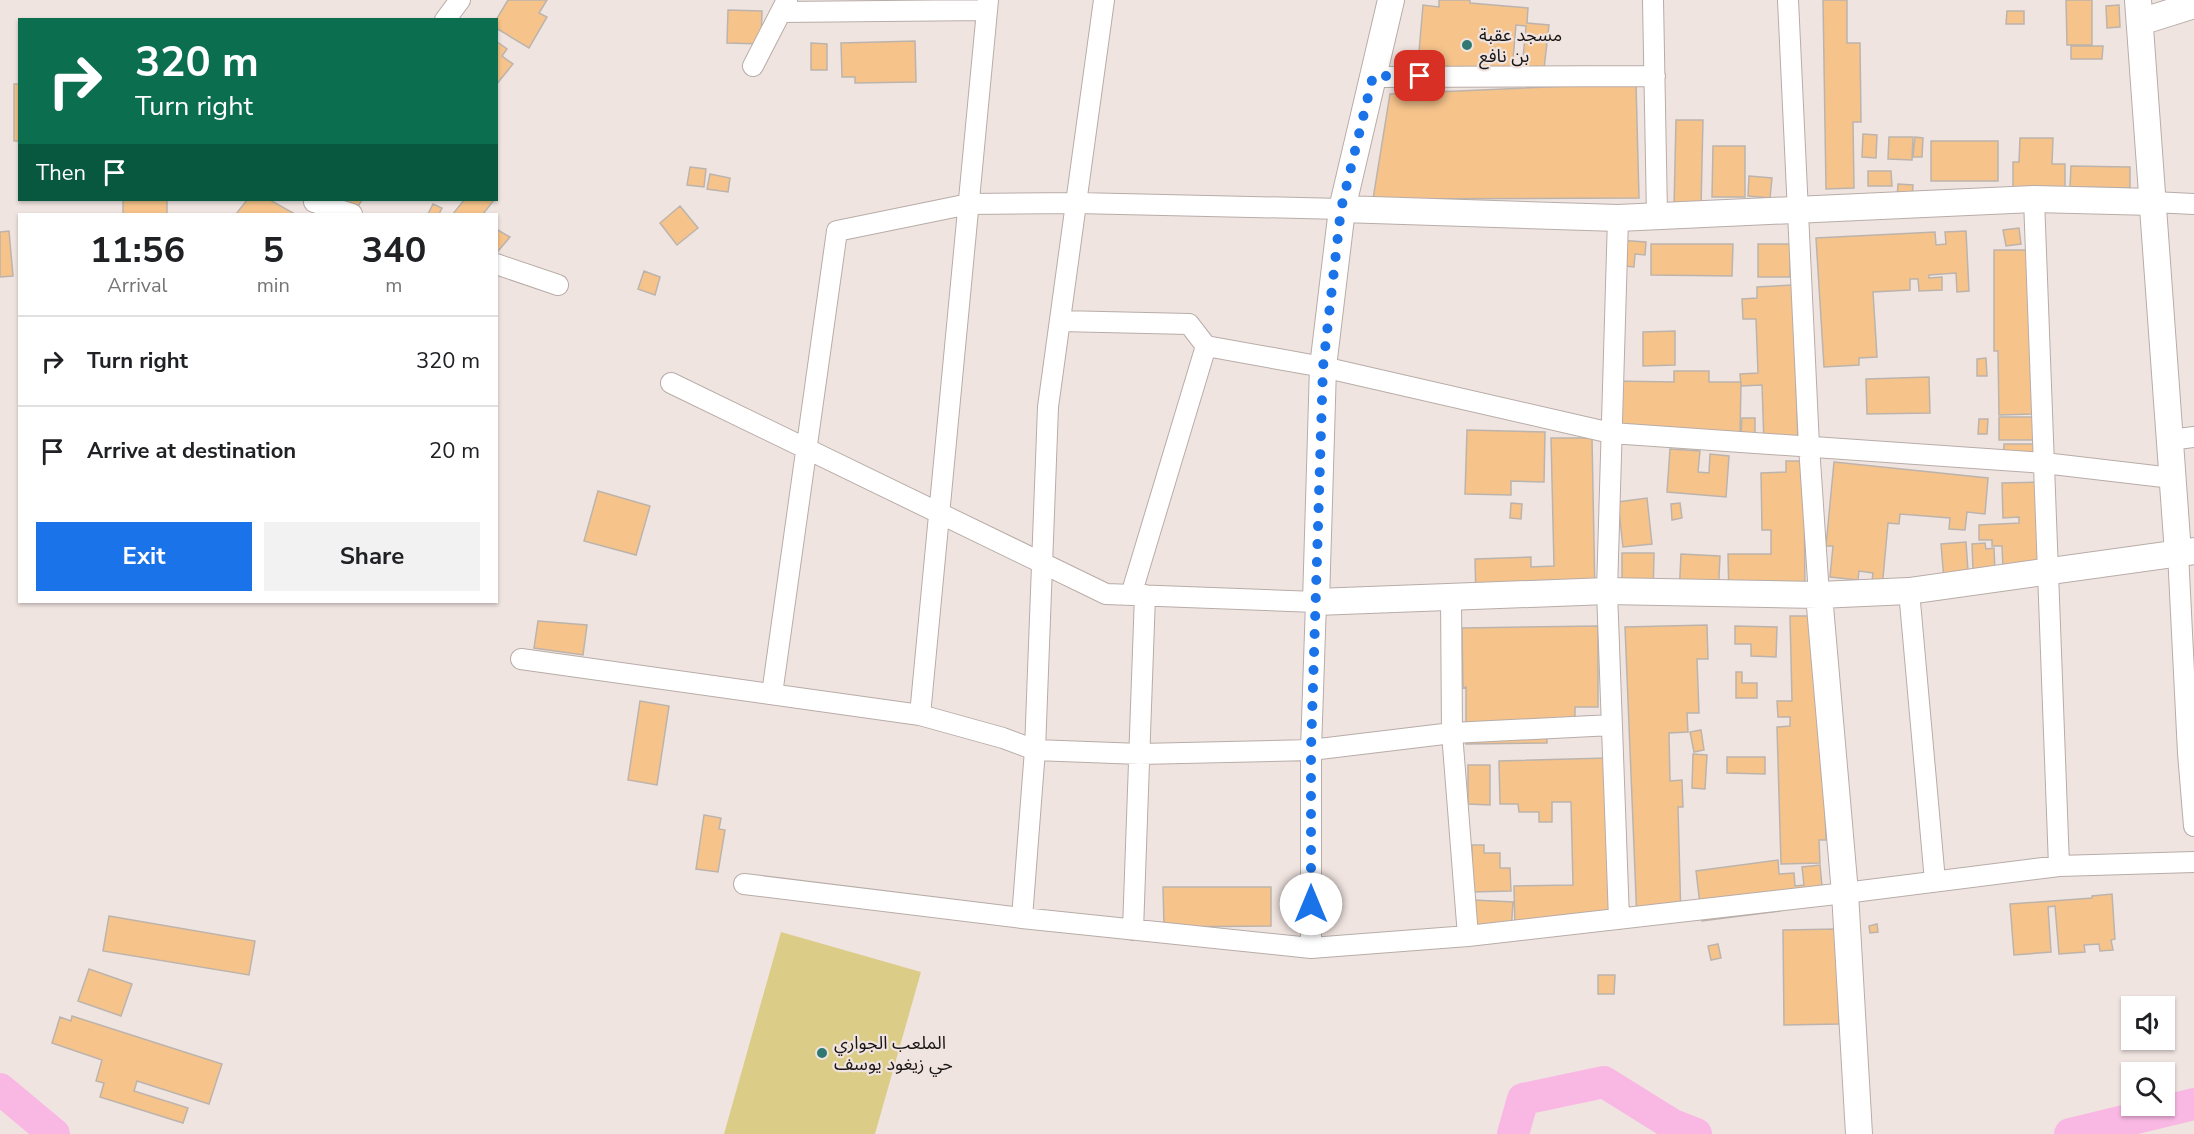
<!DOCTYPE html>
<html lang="en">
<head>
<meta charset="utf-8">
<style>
	body { margin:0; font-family:"Nunito Sans","Noto Sans Arabic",sans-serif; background:#f2f2f2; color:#202124; height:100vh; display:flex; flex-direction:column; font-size:22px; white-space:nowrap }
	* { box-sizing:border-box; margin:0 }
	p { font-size:20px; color:#757577 }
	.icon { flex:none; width:33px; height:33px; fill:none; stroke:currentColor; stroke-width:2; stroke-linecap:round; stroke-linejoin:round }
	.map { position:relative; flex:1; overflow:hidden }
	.sheet { position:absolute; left:18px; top:213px; width:480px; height:390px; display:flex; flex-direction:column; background:#fff; border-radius:0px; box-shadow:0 2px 4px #0004 }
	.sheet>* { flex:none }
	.hud { position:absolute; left:18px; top:18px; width:480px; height:183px; border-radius:0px; box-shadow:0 2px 4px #0004; background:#0b6e4f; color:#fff; overflow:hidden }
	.fabs { position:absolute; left:2121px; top:996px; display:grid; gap:12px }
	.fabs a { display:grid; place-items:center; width:54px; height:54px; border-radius:0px; background:#fff; box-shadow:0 2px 4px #0004; font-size:30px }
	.pin { position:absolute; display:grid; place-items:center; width:51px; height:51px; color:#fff; margin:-26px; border-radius:12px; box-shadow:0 3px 9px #0006 }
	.me { position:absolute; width:66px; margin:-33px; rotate:0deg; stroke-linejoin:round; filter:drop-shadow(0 0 4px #0008) }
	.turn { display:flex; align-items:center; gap:21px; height:126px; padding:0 18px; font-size:27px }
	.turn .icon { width:78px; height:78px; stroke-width:2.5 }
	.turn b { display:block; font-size:42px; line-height:51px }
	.then { display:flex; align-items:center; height:57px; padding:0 18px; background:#0003; gap:12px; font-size:22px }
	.eta { display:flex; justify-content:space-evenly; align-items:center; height:102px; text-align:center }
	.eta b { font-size:36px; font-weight:700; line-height:42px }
	.button { display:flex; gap:12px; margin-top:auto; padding:12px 18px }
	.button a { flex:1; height:69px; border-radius:0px; background:#1a73e8; color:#fff; font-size:24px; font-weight:700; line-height:69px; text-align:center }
	.button a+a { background:#f2f2f2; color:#202124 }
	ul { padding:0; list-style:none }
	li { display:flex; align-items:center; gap:18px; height:90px; padding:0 18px; border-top:2px solid #e0e0e0 }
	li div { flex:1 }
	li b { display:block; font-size:22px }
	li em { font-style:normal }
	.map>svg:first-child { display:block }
</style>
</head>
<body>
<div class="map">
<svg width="2194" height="1134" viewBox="0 0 2194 1134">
	<rect width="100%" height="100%" fill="#f0e4e0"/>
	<path fill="#dbcd87" d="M 781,932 L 921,972 L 875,1134 L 724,1134 Z"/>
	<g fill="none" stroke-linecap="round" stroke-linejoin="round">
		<path stroke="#f9b8e4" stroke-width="32" d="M 0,1089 L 54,1134
			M 1513,1134 L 1523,1099 L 1604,1082 L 1673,1125 L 1696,1134
			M 2070,1134 L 2194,1104"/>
	</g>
	<path fill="#f6c38b" stroke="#bcb4ac" stroke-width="1.5" d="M 508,0 L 547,0 L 539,13 L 547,17 L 529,48 L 496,28 L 496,20 Z
		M 1439,0 L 1470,0 L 1470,3 L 1528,8 L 1527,23 L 1549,25 L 1544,69 L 1522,69 L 1526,26 L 1516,25 L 1512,72 L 1418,64 L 1423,5 L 1439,7 Z
		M 1823,0 L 1847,0 L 1847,43 L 1860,43 L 1861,122 L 1853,122 L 1854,188 L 1826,189 Z
		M 2066,0 L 2092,0 L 2092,45 L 2067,45 Z
		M 2119,5 L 2120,27 L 2107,28 L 2106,6 Z
		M 728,10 L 762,11 L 761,44 L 727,43 Z
		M 2007,11 L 2024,11 L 2024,24 L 2006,24 Z
		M 496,41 L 507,49 L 502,56 L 513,64 L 496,85 Z
		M 915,41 L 916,82 L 855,83 L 855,77 L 842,77 L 841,43 Z
		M 811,43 L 827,44 L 827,70 L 811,70 Z
		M 2071,46 L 2103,46 L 2102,59 L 2071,59 Z
		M 1636,83 L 1639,198 L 1373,199 L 1390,94 Z
		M 14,84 L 20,84 L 20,141 L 14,141 Z
		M 1676,120 L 1703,120 L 1701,208 L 1674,208 Z
		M 1863,134 L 1877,135 L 1876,158 L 1862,157 Z
		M 1889,137 L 1913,137 L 1912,160 L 1888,159 Z
		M 1915,137 L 1923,138 L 1922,157 L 1913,157 Z
		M 2020,138 L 2053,138 L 2052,164 L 2065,164 L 2065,188 L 2013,188 L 2013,162 L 2019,162 Z
		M 1931,141 L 1998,141 L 1998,181 L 1931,181 Z
		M 1713,146 L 1745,146 L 1745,197 L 1712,197 Z
		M 2071,166 L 2130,167 L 2130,188 L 2070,187 Z
		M 690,167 L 706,169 L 704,187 L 687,185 Z
		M 1868,171 L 1891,171 L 1892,186 L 1868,186 Z
		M 710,174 L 730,178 L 728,192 L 707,189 Z
		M 1749,176 L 1772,178 L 1770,198 L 1748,196 Z
		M 1898,184 L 1913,185 L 1912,199 L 1897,198 Z
		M 123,200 L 167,200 L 167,214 L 123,214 Z
		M 247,200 L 270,200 L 295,214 L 236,214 Z
		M 338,200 L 362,200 L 355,211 Z
		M 464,200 L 494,200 L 483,214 L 453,214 Z
		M 433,204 L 442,208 L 439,214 L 428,214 Z
		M 680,206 L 698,228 L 677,245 L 660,223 Z
		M 2019,228 L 2021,244 L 2006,246 L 2003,230 Z
		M 496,229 L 510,237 L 498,251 L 496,250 Z
		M 9,231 L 13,276 L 0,277 L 0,232 Z
		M 1966,231 L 1969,291 L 1957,292 L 1956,273 L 1929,275 L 1929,278 L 1942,277 L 1942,290 L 1919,291 L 1918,279 L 1910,279 L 1910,290 L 1873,292 L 1877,357 L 1859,358 L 1859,365 L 1824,367 L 1816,238 L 1935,232 L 1936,245 L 1946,244 L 1945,232 Z
		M 1617,240 L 1646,242 L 1645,255 L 1635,254 L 1634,267 L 1615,265 Z
		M 1651,244 L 1733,244 L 1732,276 L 1651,275 Z
		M 1758,244 L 1790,244 L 1790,277 L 1758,277 Z
		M 1994,250 L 2030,250 L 2034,414 L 1999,415 L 1998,351 L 1994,351 Z
		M 644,271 L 660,277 L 655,295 L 638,289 Z
		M 1793,285 L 1798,443 L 1764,444 L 1762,385 L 1741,386 L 1740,374 L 1758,373 L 1756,319 L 1743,319 L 1742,299 L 1757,298 L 1757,287 Z
		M 1675,331 L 1675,365 L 1643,366 L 1643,332 Z
		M 1986,358 L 1987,376 L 1977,376 L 1977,359 Z
		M 1674,371 L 1709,371 L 1709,382 L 1741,382 L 1740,437 L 1614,426 L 1615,381 L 1674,382 Z
		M 1929,377 L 1930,413 L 1867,414 L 1866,379 Z
		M 1999,417 L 2035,417 L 2035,440 L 1999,440 Z
		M 1742,418 L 1755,418 L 1755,436 L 1741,436 Z
		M 1979,419 L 1988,419 L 1987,434 L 1978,434 Z
		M 1467,430 L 1545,432 L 1544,482 L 1511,481 L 1511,495 L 1465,494 Z
		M 1551,438 L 1592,438 L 1595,596 L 1476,601 L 1475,559 L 1531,557 L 1531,567 L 1554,566 Z
		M 2004,444 L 2035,444 L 2035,467 L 2003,467 Z
		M 1670,449 L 1700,451 L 1698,472 L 1709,473 L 1710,454 L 1729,456 L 1726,497 L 1667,492 Z
		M 1786,461 L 1804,461 L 1805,599 L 1729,600 L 1728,554 L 1771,554 L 1771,530 L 1762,530 L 1761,473 L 1786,472 Z
		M 1834,462 L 1988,478 L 1985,514 L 1967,512 L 1965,530 L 1949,529 L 1950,518 L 1900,514 L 1899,524 L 1888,523 L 1882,589 L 1871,588 L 1873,573 L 1859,571 L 1858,580 L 1830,577 L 1833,546 L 1826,546 Z
		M 2041,482 L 2044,566 L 2003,568 L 2002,546 L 1992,546 L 1992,540 L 1979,540 L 1979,525 L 2019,523 L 2019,517 L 2003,518 L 2002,483 Z
		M 598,491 L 650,506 L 636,555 L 584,541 Z
		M 1647,498 L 1652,544 L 1623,547 L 1618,502 Z
		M 1511,503 L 1522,504 L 1521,519 L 1510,518 Z
		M 1680,503 L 1682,518 L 1672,520 L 1671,504 Z
		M 1966,542 L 1968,571 L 1973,571 L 1972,544 L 1985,543 L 1986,549 L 1994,548 L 1995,572 L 1944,581 L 1941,544 Z
		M 1622,553 L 1654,553 L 1653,600 L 1622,600 Z
		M 1681,554 L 1720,556 L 1718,599 L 1679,597 Z
		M 1790,616 L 1819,616 L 1826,840 L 1819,840 L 1820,863 L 1781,864 L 1777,727 L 1790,726 L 1790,717 L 1778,717 L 1777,701 L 1792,701 Z
		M 538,621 L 587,625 L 583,655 L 534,648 Z
		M 1707,625 L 1708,659 L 1697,659 L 1699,713 L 1687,713 L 1688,732 L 1669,733 L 1670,781 L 1682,780 L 1683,807 L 1678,807 L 1681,920 L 1637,921 L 1625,627 Z
		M 1598,626 L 1598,707 L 1575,707 L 1575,717 L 1596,716 L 1547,724 L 1547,743 L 1466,744 L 1466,687 L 1463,688 L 1462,628 Z
		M 1735,626 L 1777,627 L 1776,657 L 1751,656 L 1751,644 L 1735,644 Z
		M 1736,672 L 1742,672 L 1742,683 L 1757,683 L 1757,698 L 1736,698 Z
		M 640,701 L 669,706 L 657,785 L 628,780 Z
		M 1701,730 L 1704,750 L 1694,752 L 1690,732 Z
		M 1693,754 L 1707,755 L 1705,789 L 1692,788 Z
		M 1727,757 L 1765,757 L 1765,774 L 1727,773 Z
		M 1607,758 L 1612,928 L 1515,931 L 1514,886 L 1573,885 L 1571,802 L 1552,802 L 1552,822 L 1539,822 L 1539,812 L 1519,812 L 1518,804 L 1500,804 L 1499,761 Z
		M 1468,765 L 1490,765 L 1490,805 L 1468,804 Z
		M 704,815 L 721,818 L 719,829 L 725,830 L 718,872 L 696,869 Z
		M 1472,845 L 1484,845 L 1484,853 L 1500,853 L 1500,868 L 1510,868 L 1511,891 L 1472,892 Z
		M 1778,860 L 1779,874 L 1794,873 L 1795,886 L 1804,885 L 1802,867 L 1820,865 L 1822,886 L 1830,885 L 1832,902 L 1780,908 L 1780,911 L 1702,921 L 1696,871 Z
		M 1163,887 L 1271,887 L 1271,926 L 1164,927 Z
		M 2112,894 L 2115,939 L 2111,940 L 2113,950 L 2100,951 L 2099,944 L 2084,945 L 2085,952 L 2059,954 L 2055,906 L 2048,907 L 2051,952 L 2014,955 L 2010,904 L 2092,898 L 2092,896 Z
		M 1474,900 L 1513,902 L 1511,933 L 1472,930 Z
		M 109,916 L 255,941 L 249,975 L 103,951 Z
		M 1877,924 L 1878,932 L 1870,933 L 1869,926 Z
		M 1837,929 L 1839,1024 L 1784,1025 L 1783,930 Z
		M 1718,944 L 1721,958 L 1711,960 L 1708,946 Z
		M 89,969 L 132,984 L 121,1016 L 78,1001 Z
		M 1598,975 L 1615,975 L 1614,994 L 1598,994 Z
		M 72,1016 L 222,1064 L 209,1104 L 137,1081 L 134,1091 L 188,1108 L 183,1123 L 100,1097 L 104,1083 L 96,1081 L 102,1060 L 52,1043 L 60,1017 L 71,1021 Z"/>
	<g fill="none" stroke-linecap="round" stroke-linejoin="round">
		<defs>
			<path id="minor" d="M 1653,0 L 1657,215
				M 1788,0 L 1809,446 L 1819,595
				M 781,12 L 987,10
				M 445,20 L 460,0
				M 753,66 L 787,0
				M 1373,77 L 1655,76
				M 2034,199 L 2059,866
				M 314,202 L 352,214
				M 2153,202 L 2194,204
				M 1618,218 L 1607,591 L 1619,919
				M 496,264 L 558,285
				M 1060,321 L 1189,324 L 1206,346 L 1323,367 L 1611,433 L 2044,463 L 2172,478
				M 671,383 L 1106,594 L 1316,602 L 1311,750 L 1311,948
				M 2170,440 L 2194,437
				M 2178,553 L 2188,753 L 2194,826
				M 1909,591 L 1935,881
				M 1131,595 L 1206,346
				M 1451,597 L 1452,733 L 1468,936
				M 521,659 L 920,715 L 1003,738 L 1035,750 L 1140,754 L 1311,750 L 1452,733 L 1612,725
				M 772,694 L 837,231 L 969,204 L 1077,203 L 1342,209
				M 920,715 L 988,0
				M 744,884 L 1022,918 L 1311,948 L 1468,936 L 1845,893 L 2059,866 L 2194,862
				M 1022,918 L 1035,750 L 1048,407 L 1104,0
				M 1133,930 L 1145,595"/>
			<path id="tertiary" d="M 1391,0 L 1342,209 L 1323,367 L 1316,602 L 1607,591 L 1819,595 L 1909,591 L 2194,551
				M 2138,0 L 2178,553
				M 2140,22 L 2194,5
				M 1342,209 L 1618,218 L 2034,199 L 2153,202
				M 1819,595 L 1845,893 L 1859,1134"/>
		</defs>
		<use href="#minor" stroke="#b8aca8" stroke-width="22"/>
		<use href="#tertiary" stroke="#b8aca8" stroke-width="28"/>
		<use href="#minor" stroke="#fff" stroke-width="20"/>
		<use href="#tertiary" stroke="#fff" stroke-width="26"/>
	</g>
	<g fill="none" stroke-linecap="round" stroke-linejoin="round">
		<path stroke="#1a73e8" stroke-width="10" stroke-dasharray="0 18" d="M 1311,904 L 1311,750 L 1323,367 L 1341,209 L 1373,76 L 1420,76"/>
	</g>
	<g fill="#307973" stroke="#f0e4e0" stroke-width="2">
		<circle cx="1467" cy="45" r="6"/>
		<circle cx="822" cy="1053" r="6"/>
	</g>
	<g text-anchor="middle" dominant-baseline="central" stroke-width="4.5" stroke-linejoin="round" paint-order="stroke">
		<g font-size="18" fill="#191514" stroke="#f0e4e0" text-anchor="start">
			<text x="1479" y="35">مسجد عقبة<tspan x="1479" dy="21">بن نافع</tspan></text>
			<text x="834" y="1043">الملعب الجواري<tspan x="834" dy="21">حي زيغود يوسف</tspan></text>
		</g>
	</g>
</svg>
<div class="fabs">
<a><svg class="icon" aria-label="sound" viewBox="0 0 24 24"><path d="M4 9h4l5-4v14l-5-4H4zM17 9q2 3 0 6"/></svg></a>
<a><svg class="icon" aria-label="search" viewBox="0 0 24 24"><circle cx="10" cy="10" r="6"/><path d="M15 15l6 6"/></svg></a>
</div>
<div class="pin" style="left:1420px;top:76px;background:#d93025"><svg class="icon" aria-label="arrive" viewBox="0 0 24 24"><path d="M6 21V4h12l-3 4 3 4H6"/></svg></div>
<svg class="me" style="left:1311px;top:904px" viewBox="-20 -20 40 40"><circle r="19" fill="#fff"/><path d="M0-13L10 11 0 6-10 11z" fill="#1a73e8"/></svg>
<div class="hud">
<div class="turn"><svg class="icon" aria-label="right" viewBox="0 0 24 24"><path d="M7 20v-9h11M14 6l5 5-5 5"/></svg><div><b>320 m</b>Turn right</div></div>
<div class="then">Then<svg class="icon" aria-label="arrive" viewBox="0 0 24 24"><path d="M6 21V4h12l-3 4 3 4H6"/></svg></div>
</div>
<section class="sheet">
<div class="eta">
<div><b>11:56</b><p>Arrival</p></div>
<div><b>5</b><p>min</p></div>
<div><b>340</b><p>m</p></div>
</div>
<ul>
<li><svg class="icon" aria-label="right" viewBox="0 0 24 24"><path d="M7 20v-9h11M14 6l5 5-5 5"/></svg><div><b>Turn right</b></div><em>320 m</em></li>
<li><svg class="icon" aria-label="arrive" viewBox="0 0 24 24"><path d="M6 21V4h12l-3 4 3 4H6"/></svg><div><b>Arrive at destination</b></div><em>20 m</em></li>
</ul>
<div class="button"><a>Exit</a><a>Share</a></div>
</section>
</div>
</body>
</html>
